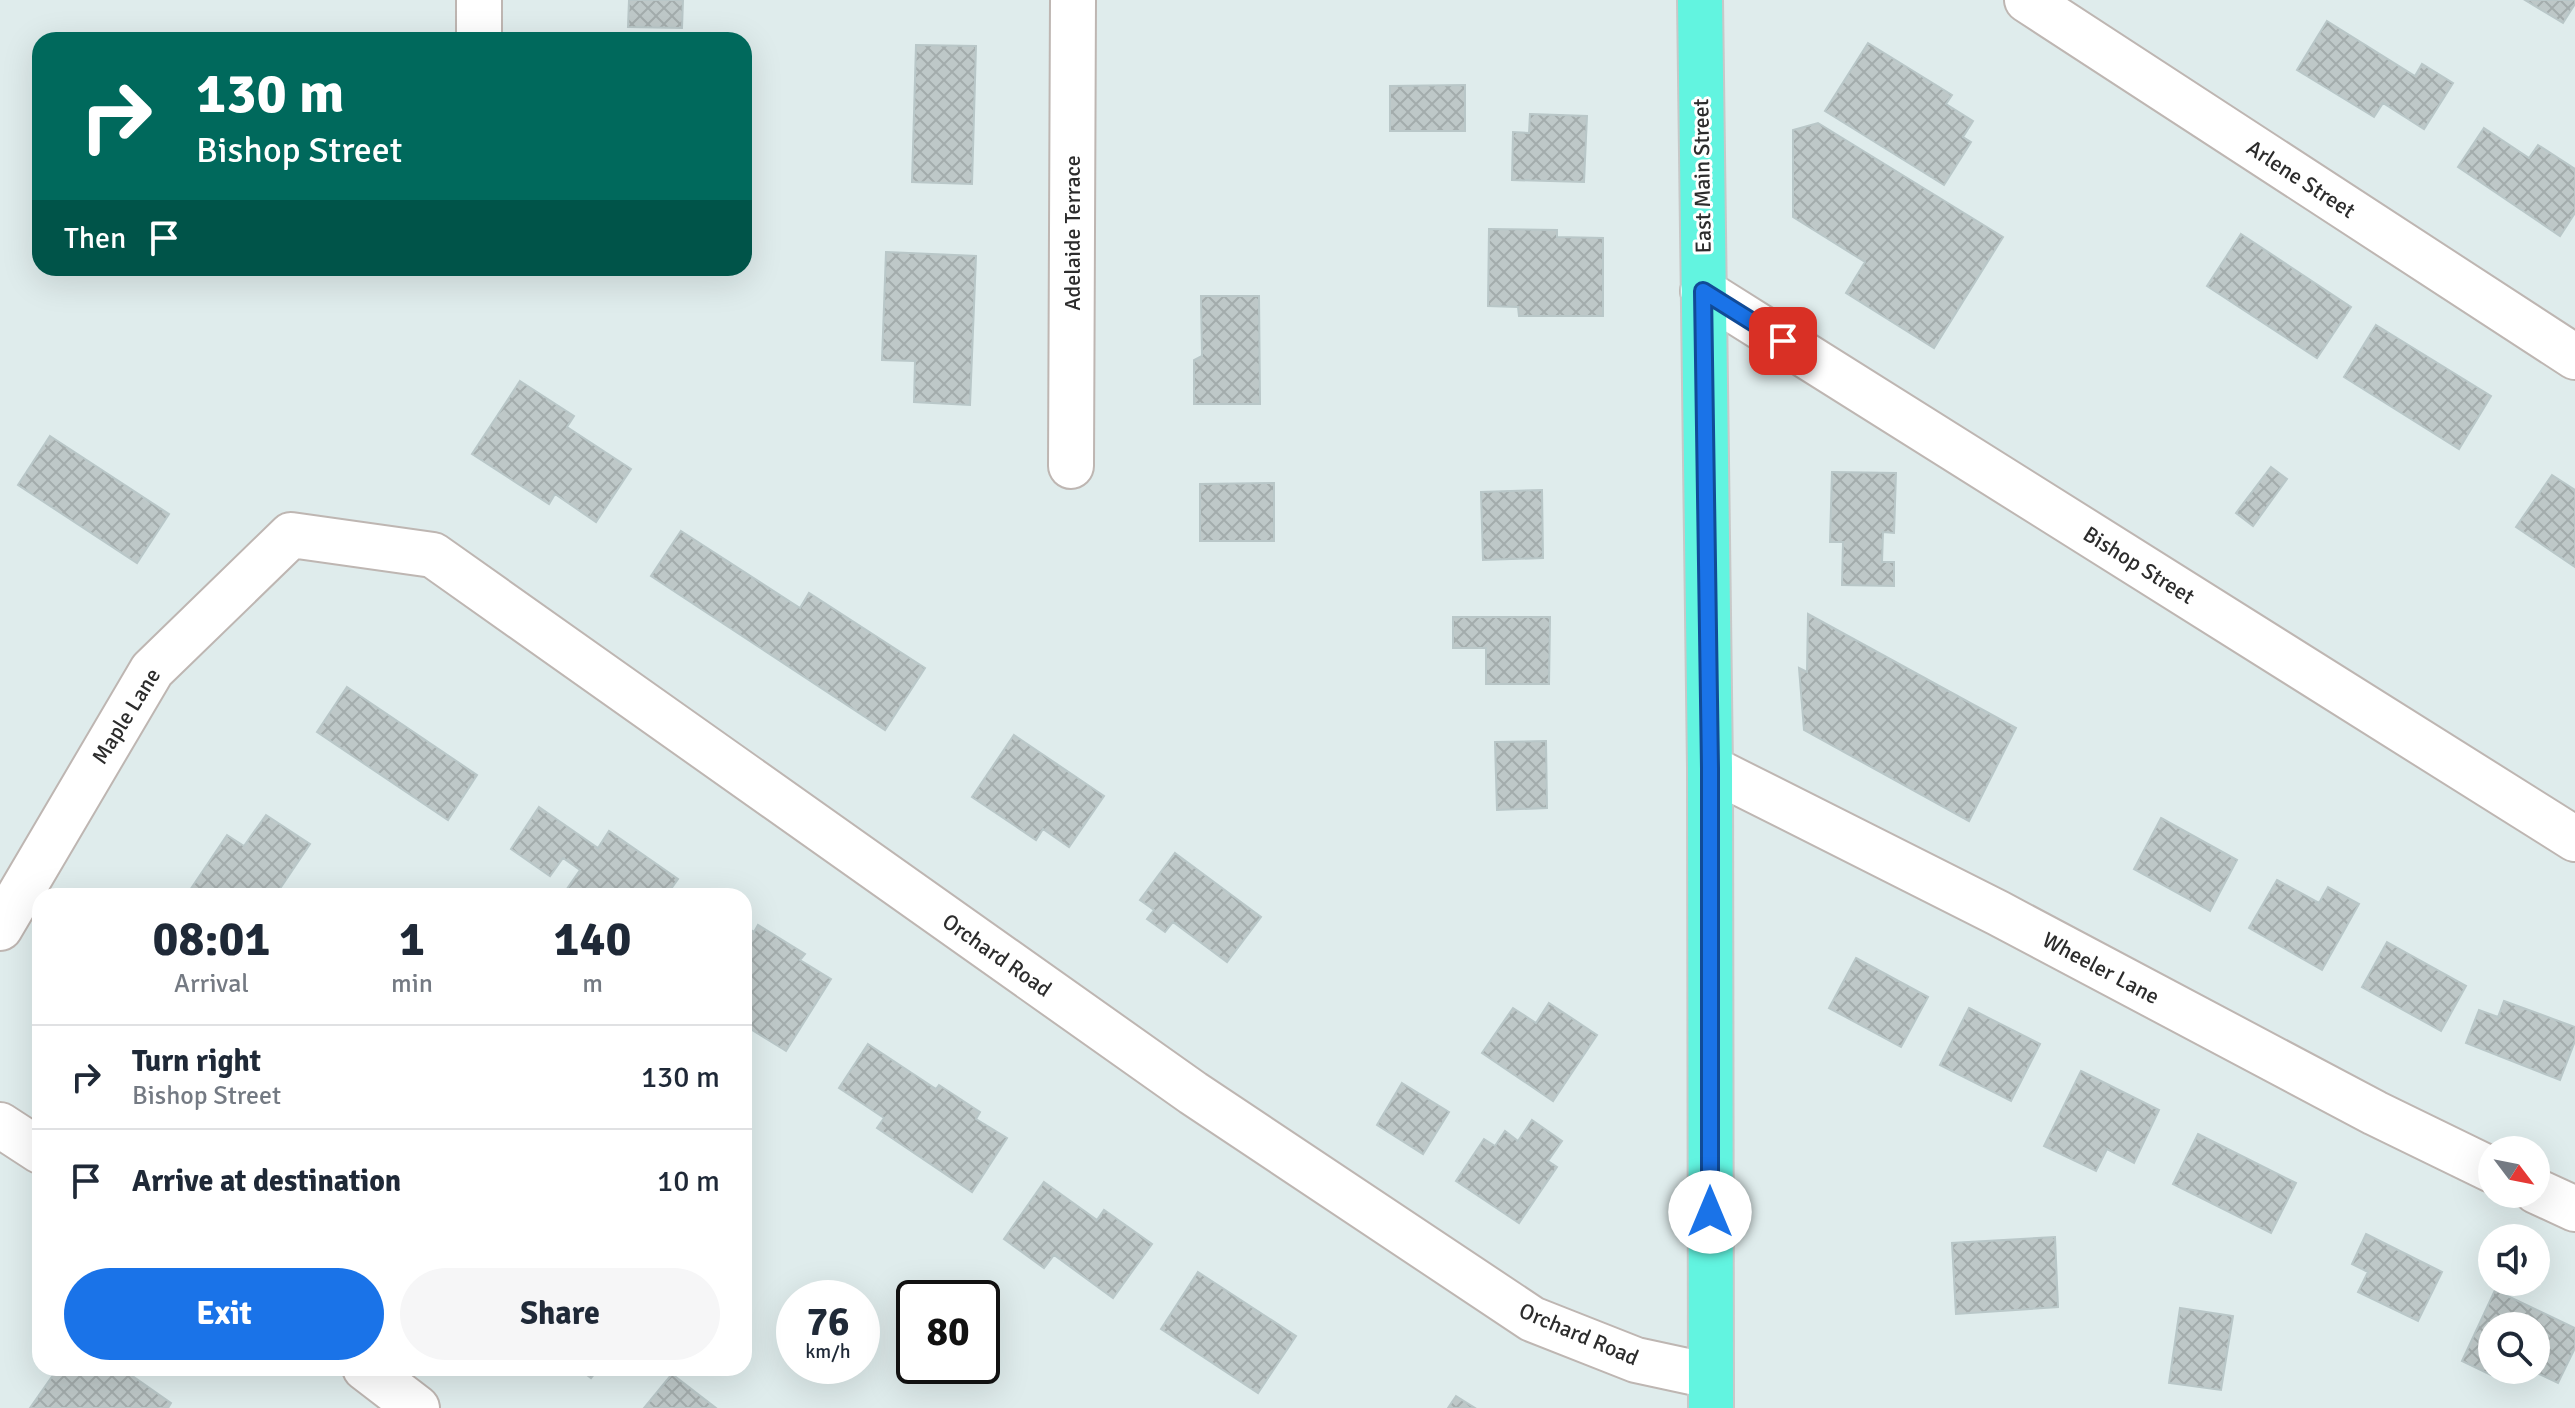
<!DOCTYPE html>
<html lang="en">
<head>
<meta charset="utf-8">
<style>
	body { margin:0; font-family:Signika,sans-serif; background:#f6f6f7; color:#1f2937; height:100vh; display:flex; flex-direction:column; font-size:30px; white-space:nowrap }
	* { box-sizing:border-box; margin:0 }
	p { font-size:26px; color:#747a83 }
	.icon { flex:none; width:44px; height:44px; fill:none; stroke:currentColor; stroke-width:2; stroke-linecap:round; stroke-linejoin:round }
	.map { position:relative; flex:1; overflow:hidden }
	.panel { position:absolute; left:32px; top:888px; width:720px; height:488px; display:flex; flex-direction:column; background:#fff; border-radius:24px; box-shadow:0 8px 32px #0002 }
	.panel>* { flex:none }
	.guide { position:absolute; left:32px; top:32px; width:720px; height:244px; border-radius:24px; box-shadow:0 8px 32px #0002; background:#00695c; color:#fff; overflow:hidden }
	.needle { width:52px; rotate:122deg }
	.fabs { position:absolute; left:2478px; top:1136px; display:grid; gap:16px }
	.fabs a { display:grid; place-items:center; width:72px; height:72px; border-radius:50%; background:#fff; box-shadow:0 8px 32px #0002; font-size:40px }
	.speed { position:absolute; left:776px; top:1280px; display:flex; gap:16px; font-size:40px; font-weight:700; text-align:center }
	.speed>* { display:grid; place-content:center; width:104px; height:104px; border-radius:50%; background:#fff; box-shadow:0 8px 32px #0002; line-height:1 }
	.speed small { font-size:20px; font-weight:400 }
	.speed .limit { border:4px solid #111; border-radius:12px; background:#fff; color:#111 }
	.pin { position:absolute; display:grid; place-items:center; width:68px; height:68px; color:#fff; margin:-34px; border-radius:16px; box-shadow:0 4px 12px #0006 }
	.me { position:absolute; width:88px; margin:-44px; rotate:0deg; stroke-linejoin:round; filter:drop-shadow(0 0 6px #0008) }
	.turn { display:flex; align-items:center; gap:28px; height:168px; padding:0 32px; font-size:36px }
	.turn .icon { width:104px; height:104px; stroke-width:2.5 }
	.turn b { display:block; font-size:56px; line-height:68px }
	.then { display:flex; align-items:center; height:76px; padding:0 32px; background:#0003; gap:16px; font-size:30px }
	.eta { display:flex; justify-content:space-evenly; align-items:center; height:136px; text-align:center }
	.eta b { font-size:48px; font-weight:800; line-height:56px }
	.action { display:flex; gap:16px; margin-top:auto; padding:16px 32px }
	.action a { flex:1; height:92px; border-radius:48px; background:#1a73e8; color:#fff; font-size:32px; font-weight:800; line-height:92px; text-align:center }
	.action a+a { background:#f6f6f7; color:#1f2937 }
	ul { padding:0; list-style:none }
	li { display:flex; align-items:center; gap:24px; height:104px; padding:0 32px; border-top:2px solid #e0e1e3 }
	li div { flex:1 }
	li b { display:block; font-size:30px }
	li em { font-style:normal }
	.map>svg:first-child { display:block }
</style>
</head>
<body>
<div class="map">
<svg width="2575" height="1408" viewBox="0 0 2575 1408">
	<defs>
		<pattern id="building-cross-hatch" width="8" height="8" patternUnits="userSpaceOnUse" patternTransform="scale(2)"><rect width="8" height="8" fill="#bec8c8"/><path d="M0 0l8 8M0 8l8-8" fill="none" stroke="#a3acac"/></pattern>
	</defs>
	<rect width="100%" height="100%" fill="#dfecec"/>
	<path fill="url(#building-cross-hatch)" stroke="#b9c7c8" stroke-width="2" d="M 629,0 L 683,0 L 682,28 L 628,27 Z
		M 2525,0 L 2575,0 L 2575,4 L 2563,23 Z
		M 2327,21 L 2415,76 L 2422,64 L 2453,83 L 2424,129 L 2383,103 L 2374,117 L 2297,70 Z
		M 1868,43 L 1952,95 L 1946,104 L 1973,121 L 1963,137 L 1971,142 L 1944,185 L 1825,111 Z
		M 916,45 L 976,46 L 972,184 L 912,182 Z
		M 1465,85 L 1465,131 L 1390,131 L 1390,86 Z
		M 1530,114 L 1587,116 L 1584,182 L 1512,180 L 1513,132 L 1529,133 Z
		M 1818,123 L 2003,237 L 1934,348 L 1846,293 L 1865,262 L 1793,217 L 1793,130 Z
		M 2484,128 L 2529,158 L 2538,145 L 2575,169 L 2575,213 L 2560,236 L 2458,167 Z
		M 1489,229 L 1557,230 L 1557,237 L 1603,238 L 1603,316 L 1519,316 L 1518,307 L 1488,306 Z
		M 2241,234 L 2351,307 L 2317,358 L 2207,286 Z
		M 886,252 L 976,256 L 970,405 L 914,402 L 915,361 L 882,360 Z
		M 1201,296 L 1259,296 L 1260,404 L 1194,404 L 1194,360 L 1202,356 Z
		M 2376,325 L 2491,396 L 2459,449 L 2344,377 Z
		M 520,381 L 574,416 L 567,427 L 631,469 L 596,522 L 555,494 L 549,504 L 472,454 Z
		M 50,436 L 169,514 L 137,563 L 18,485 Z
		M 2271,467 L 2287,479 L 2253,526 L 2236,513 Z
		M 1832,472 L 1896,473 L 1894,533 L 1883,532 L 1882,562 L 1894,562 L 1894,586 L 1842,585 L 1843,542 L 1830,542 Z
		M 2552,475 L 2575,490 L 2575,567 L 2516,527 Z
		M 1274,483 L 1274,541 L 1200,541 L 1200,484 Z
		M 1542,490 L 1543,558 L 1483,560 L 1481,492 Z
		M 681,531 L 800,608 L 809,593 L 925,668 L 885,730 L 651,576 Z
		M 1808,614 L 2016,728 L 1969,821 L 1804,730 L 1799,668 L 1807,672 Z
		M 1453,617 L 1550,617 L 1549,684 L 1486,684 L 1486,648 L 1453,648 Z
		M 347,687 L 477,775 L 448,820 L 317,732 Z
		M 1014,735 L 1104,796 L 1069,847 L 1043,829 L 1036,840 L 972,797 Z
		M 1546,741 L 1547,808 L 1497,810 L 1495,742 Z
		M 539,807 L 598,848 L 609,831 L 678,879 L 666,896 L 562,896 L 580,870 L 563,858 L 550,876 L 511,849 Z
		M 266,815 L 310,844 L 275,896 L 186,896 L 227,835 L 244,846 Z
		M 2161,818 L 2237,860 L 2210,911 L 2134,869 Z
		M 1175,853 L 1261,917 L 1227,962 L 1173,922 L 1165,932 L 1147,919 L 1154,910 L 1140,900 Z
		M 2277,880 L 2319,903 L 2328,887 L 2359,904 L 2322,970 L 2249,928 Z
		M 744,925 L 754,932 L 758,925 L 805,954 L 800,960 L 831,979 L 786,1051 L 744,1025 Z
		M 2387,942 L 2466,986 L 2441,1031 L 2362,987 Z
		M 1856,958 L 1928,997 L 1901,1047 L 1829,1008 Z
		M 2504,1001 L 2575,1027 L 2575,1041 L 2560,1080 L 2466,1043 L 2479,1010 L 2498,1017 Z
		M 1549,1003 L 1597,1035 L 1553,1101 L 1482,1053 L 1513,1008 L 1536,1023 Z
		M 1969,1008 L 2040,1044 L 2011,1101 L 1940,1065 Z
		M 868,1044 L 936,1089 L 939,1085 L 980,1112 L 976,1119 L 1007,1138 L 972,1192 L 877,1128 L 884,1118 L 839,1088 Z
		M 2081,1071 L 2159,1110 L 2134,1163 L 2107,1149 L 2096,1171 L 2044,1146 Z
		M 1402,1083 L 1449,1112 L 1423,1154 L 1377,1125 Z
		M 1532,1120 L 1562,1141 L 1548,1161 L 1557,1167 L 1519,1223 L 1456,1181 L 1484,1139 L 1495,1146 L 1505,1131 L 1518,1141 Z
		M 2198,1134 L 2296,1183 L 2271,1233 L 2173,1184 Z
		M 1044,1182 L 1097,1220 L 1104,1210 L 1152,1244 L 1113,1298 L 1054,1255 L 1044,1268 L 1004,1239 Z
		M 2366,1234 L 2442,1272 L 2418,1321 L 2358,1292 L 2368,1272 L 2352,1264 Z
		M 2055,1237 L 2058,1307 L 1956,1314 L 1952,1243 Z
		M 1198,1272 L 1296,1336 L 1258,1393 L 1161,1329 Z
		M 2495,1290 L 2575,1328 L 2575,1348 L 2558,1383 L 2531,1370 L 2536,1370 L 2536,1326 L 2492,1326 L 2494,1370 L 2491,1375 L 2462,1361 Z
		M 2180,1308 L 2233,1316 L 2221,1390 L 2169,1383 Z
		M 58,1368 L 121,1368 L 171,1403 L 168,1408 L 30,1408 Z
		M 578,1368 L 599,1368 L 591,1378 Z
		M 672,1374 L 716,1408 L 644,1408 Z
		M 1456,1396 L 1475,1408 L 1448,1408 Z"/>
	<g fill="none" stroke-linecap="round" stroke-linejoin="round">
		<defs>
			<path id="minor" d="M 479,0 L 479,40
				M 2027,0 L 2575,357
				M 1703,291 L 2575,839
				M 1071,466 L 1073,0
				M 1710,768 L 1998,913 L 2375,1113 L 2492,1170
				M 0,928 L 152,670 L 291,535 L 433,555 L 1193,1093 L 1532,1319 L 1636,1360 L 1710,1376
				M 0,1125 L 40,1151
				M 2536,1191 L 2575,1209
				M 365,1368 L 417,1408"/>
			<path id="highway" d="M 1700,0 L 1710,768 L 1711,1408"/>
		</defs>
		<use href="#minor" stroke="#beb6b2" stroke-width="48"/>
		<use href="#highway" stroke="#c8c8c8" stroke-width="48"/>
		<use href="#minor" stroke="#fff" stroke-width="44"/>
		<use href="#highway" stroke="#62f4e0" stroke-width="44"/>
	</g>
	<g fill="none" stroke-linecap="round" stroke-linejoin="round">
		<defs>
			<path id="route" d="M 1710,1212 L 1710,768 L 1703,291 L 1783,341"/>
		</defs>
		<use href="#route" stroke="#114b97" stroke-width="20"/>
		<use href="#route" stroke="#1a73e8" stroke-width="14"/>
	</g>
	<g text-anchor="middle" dominant-baseline="central" stroke-width="6" stroke-linejoin="round" paint-order="stroke">
		<g font-size="22" fill="#2c2c2c" stroke="#fff">
			<text transform="translate(1702 176) rotate(-91)">East Main Street</text>
			<text transform="translate(2301 179) rotate(33)">Arlene Street</text>
			<text transform="translate(1072 233) rotate(-90)">Adelaide Terrace</text>
			<text transform="translate(2139 565) rotate(32)">Bishop Street</text>
			<text transform="translate(126 716) rotate(-58)">Maple Lane</text>
			<text transform="translate(997 955) rotate(35)">Orchard Road</text>
			<text transform="translate(2101 968) rotate(28)">Wheeler Lane</text>
			<text transform="translate(1579 1334) rotate(23)">Orchard Road</text>
		</g>
	</g>
</svg>
<div class="fabs">
<a><svg class="needle" viewBox="-14 -14 28 28"><path d="M0-13l5 13h-10z" fill="#e53935"/><path d="M0 13l5-13h-10z" fill="#747a83"/></svg></a>
<a><svg class="icon" aria-label="sound" viewBox="0 0 24 24"><path d="M4 9h4l5-4v14l-5-4H4zM17 9q2 3 0 6"/></svg></a>
<a><svg class="icon" aria-label="search" viewBox="0 0 24 24"><circle cx="10" cy="10" r="6"/><path d="M15 15l6 6"/></svg></a>
</div>
<div class="speed"><div>76<small>km/h</small></div><div class="limit">80</div></div>
<div class="pin" style="left:1783px;top:341px;background:#d93025"><svg class="icon" aria-label="arrive" viewBox="0 0 24 24"><path d="M6 21V4h12l-3 4 3 4H6"/></svg></div>
<svg class="me" style="left:1710px;top:1212px" viewBox="-20 -20 40 40"><circle r="19" fill="#fff"/><path d="M0-13L10 11 0 6-10 11z" fill="#1a73e8"/></svg>
<div class="guide">
<div class="turn"><svg class="icon" aria-label="right" viewBox="0 0 24 24"><path d="M7 20v-9h11M14 6l5 5-5 5"/></svg><div><b>130 m</b>Bishop Street</div></div>
<div class="then">Then<svg class="icon" aria-label="arrive" viewBox="0 0 24 24"><path d="M6 21V4h12l-3 4 3 4H6"/></svg></div>
</div>
<section class="panel">
<div class="eta">
<div><b>08:01</b><p>Arrival</p></div>
<div><b>1</b><p>min</p></div>
<div><b>140</b><p>m</p></div>
</div>
<ul>
<li><svg class="icon" aria-label="right" viewBox="0 0 24 24"><path d="M7 20v-9h11M14 6l5 5-5 5"/></svg><div><b>Turn right</b><p>Bishop Street</p></div><em>130 m</em></li>
<li><svg class="icon" aria-label="arrive" viewBox="0 0 24 24"><path d="M6 21V4h12l-3 4 3 4H6"/></svg><div><b>Arrive at destination</b></div><em>10 m</em></li>
</ul>
<div class="action"><a>Exit</a><a>Share</a></div>
</section>
</div>
</body>
</html>
